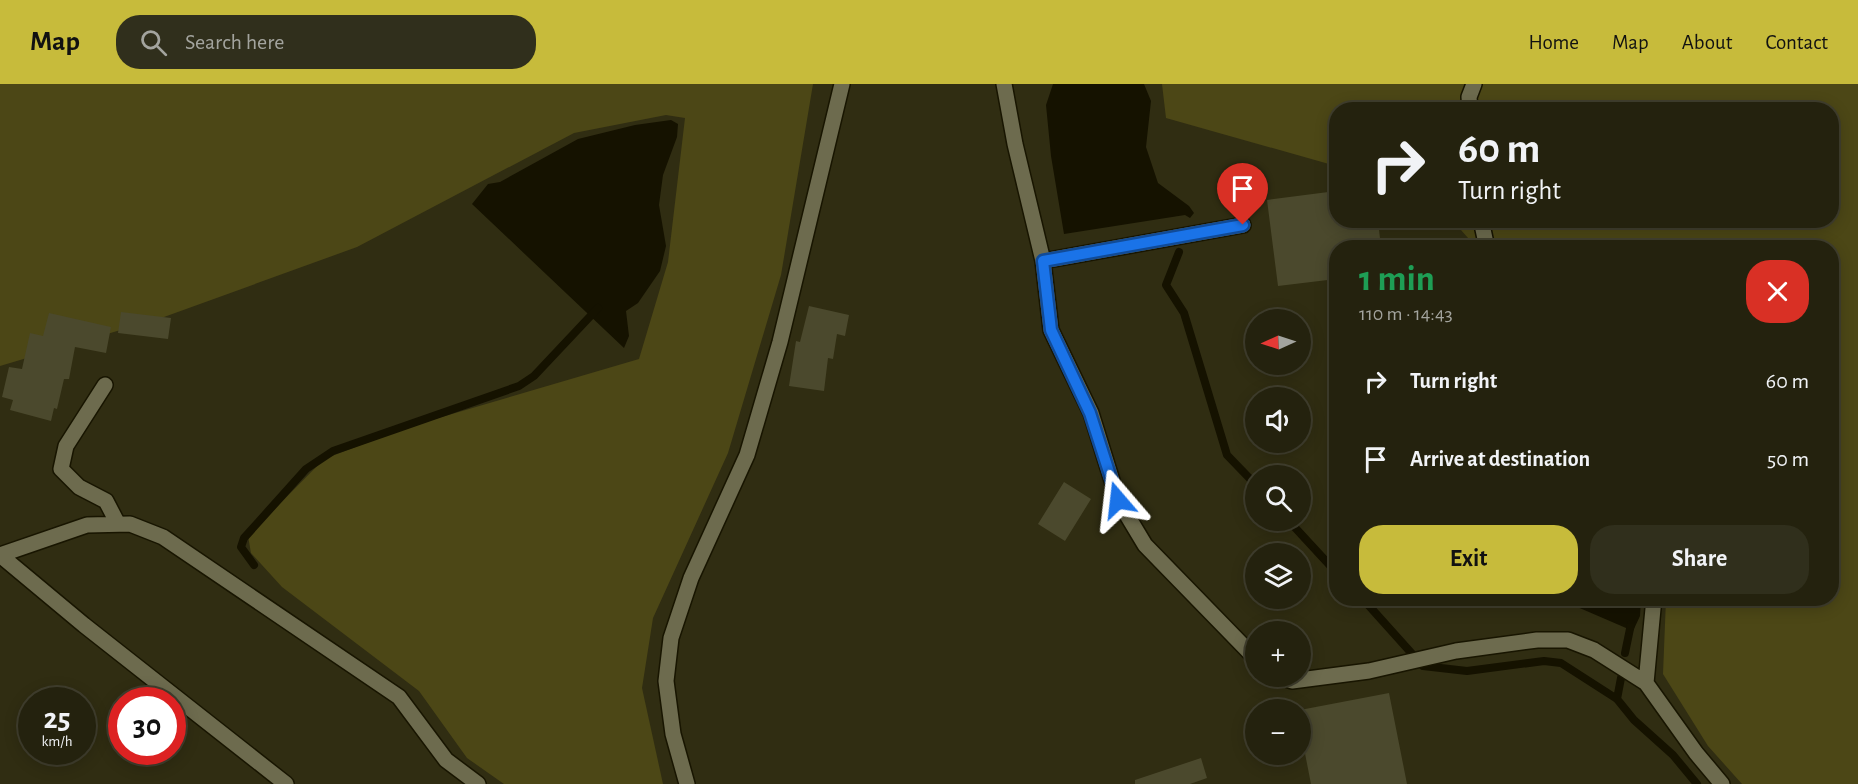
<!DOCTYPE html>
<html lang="en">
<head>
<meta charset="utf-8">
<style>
	body { margin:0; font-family:"Alegreya Sans",sans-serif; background:#302f1c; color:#f1f3f6; height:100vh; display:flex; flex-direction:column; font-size:22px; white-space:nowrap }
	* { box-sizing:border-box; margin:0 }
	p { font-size:20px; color:#a3a49e }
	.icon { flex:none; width:33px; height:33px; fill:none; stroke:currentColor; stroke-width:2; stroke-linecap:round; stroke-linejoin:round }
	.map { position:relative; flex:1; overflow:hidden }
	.panel { position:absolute; left:1329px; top:156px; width:510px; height:366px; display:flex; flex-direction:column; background:#24220e; border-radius:24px; box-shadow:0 3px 15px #0003,0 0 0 2px #413f2e }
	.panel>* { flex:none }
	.guide { position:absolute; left:1329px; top:18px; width:510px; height:126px; border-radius:24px; box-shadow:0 3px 15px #0003,0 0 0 2px #413f2e; background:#24220e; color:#f1f3f6; overflow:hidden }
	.needle { width:39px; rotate:267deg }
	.fabs { position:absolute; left:1245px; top:225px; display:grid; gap:12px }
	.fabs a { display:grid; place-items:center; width:66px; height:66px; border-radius:50%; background:#24220e; box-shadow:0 3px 15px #0003,0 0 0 2px #413f2e; font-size:30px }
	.speed { position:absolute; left:18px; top:603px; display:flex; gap:12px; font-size:30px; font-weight:700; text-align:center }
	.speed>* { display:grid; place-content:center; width:78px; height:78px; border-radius:50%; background:#24220e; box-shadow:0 3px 15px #0003,0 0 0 2px #413f2e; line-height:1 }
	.speed small { font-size:15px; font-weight:400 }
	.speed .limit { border:9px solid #d22; background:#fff; color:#111 }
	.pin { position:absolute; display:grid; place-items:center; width:51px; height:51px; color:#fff; margin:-62px -26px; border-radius:50% 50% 50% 0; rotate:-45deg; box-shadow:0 0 6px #0007 }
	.pin .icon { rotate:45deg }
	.me { position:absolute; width:66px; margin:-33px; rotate:343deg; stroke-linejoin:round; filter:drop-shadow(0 0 4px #0008) }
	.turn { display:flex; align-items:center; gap:21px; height:126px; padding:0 30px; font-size:27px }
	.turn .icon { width:78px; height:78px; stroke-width:2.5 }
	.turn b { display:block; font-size:42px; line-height:51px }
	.round { display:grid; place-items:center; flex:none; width:63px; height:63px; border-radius:24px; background:#302f1c }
	.overview { display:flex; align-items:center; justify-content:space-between; height:102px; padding:0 30px }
	h1 { font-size:36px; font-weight:700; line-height:45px; color:#1e9e55 }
	.primary-button { display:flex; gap:12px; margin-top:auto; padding:12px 30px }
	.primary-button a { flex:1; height:69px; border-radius:24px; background:#c7bb3b; color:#111; font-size:24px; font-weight:700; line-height:69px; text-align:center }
	.primary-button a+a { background:#302f1c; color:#f1f3f6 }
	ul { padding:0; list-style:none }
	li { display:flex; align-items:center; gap:18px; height:78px; padding:0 30px }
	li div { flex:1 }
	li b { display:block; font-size:22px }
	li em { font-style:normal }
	header { display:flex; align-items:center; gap:36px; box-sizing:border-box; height:84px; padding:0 30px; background:#c7bb3b; color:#111 }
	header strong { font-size:28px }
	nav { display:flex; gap:33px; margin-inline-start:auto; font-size:21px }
	.search { width:420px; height:54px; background:#302f1c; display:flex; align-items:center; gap:15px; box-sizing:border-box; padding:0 21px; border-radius:24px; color:#a3a49e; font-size:22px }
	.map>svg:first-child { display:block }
</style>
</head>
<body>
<header>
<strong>Map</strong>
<div class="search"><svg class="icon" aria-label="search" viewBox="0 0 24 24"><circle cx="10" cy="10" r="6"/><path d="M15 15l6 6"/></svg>Search here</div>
<nav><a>Home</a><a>Map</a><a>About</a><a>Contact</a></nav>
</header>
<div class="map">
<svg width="1858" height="700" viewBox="0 0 1858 700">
	<rect width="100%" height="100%" fill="#302d12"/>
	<path fill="#4c4716" d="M 0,0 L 813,0 L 781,191 L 728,369 L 653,534 L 642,604 L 663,700 L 504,700 L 467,674 L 419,607 L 282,503 L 251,469 L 248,452 L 324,375 L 411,342 L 639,275 L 668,178 L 685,34 L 666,31 L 574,49 L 357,163 L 164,233 L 0,282 Z
		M 1162,0 L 1858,0 L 1858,700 L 1742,700 L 1708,662 L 1663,590 L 1666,515 L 1832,514 L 1832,164 L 1476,163 L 1453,137 L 1832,136 L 1832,26 L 1336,26 L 1336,82 L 1166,34 Z"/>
	<path fill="#151200" d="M 1053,0 L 1144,0 L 1151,17 L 1146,63 L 1158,99 L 1189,122 L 1194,129 L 1190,134 L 1185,131 L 1064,150 L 1051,72 L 1046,21 Z
		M 671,36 L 678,40 L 677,53 L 663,91 L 659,121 L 666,162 L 660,187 L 638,219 L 626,227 L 629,252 L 624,264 L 472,120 L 488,100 L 500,98 L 578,55 L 635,41 Z
		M 1572,515 L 1641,515 L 1640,532 L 1633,547 L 1575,522 Z"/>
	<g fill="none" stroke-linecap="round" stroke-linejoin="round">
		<path stroke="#151200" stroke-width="8" d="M 1179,168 L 1166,201 L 1184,229 L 1227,371 L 1256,401
			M 1288,436 L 1336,488
			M 254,481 L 241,463 L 244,454 L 306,385 L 333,367 L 519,302 L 534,292 L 598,224
			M 1362,514 L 1423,582 L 1467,587 L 1544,577 L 1561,579 L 1617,615 L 1634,636 L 1673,671 L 1697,700
			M 1625,569 L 1631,540
			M 1617,615 L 1621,594"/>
	</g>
	<path fill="#4b492d" d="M 1336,107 L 1336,136 L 1378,136 L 1381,164 L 1336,164 L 1336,195 L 1278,202 L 1267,116 Z
		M 809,222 L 849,231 L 845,252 L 837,250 L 833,275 L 828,274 L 824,307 L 789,302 L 796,257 L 800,258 Z
		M 121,228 L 171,234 L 168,255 L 118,249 Z
		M 49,229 L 111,243 L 106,269 L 75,263 L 69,295 L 64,295 L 57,325 L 54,324 L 51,337 L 10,326 L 13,316 L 2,313 L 9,283 L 22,285 L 30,249 L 43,252 Z
		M 1064,398 L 1091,415 L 1065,457 L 1038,440 Z
		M 1389,609 L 1407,700 L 1311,700 L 1300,644 L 1300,626 Z
		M 1201,674 L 1207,694 L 1190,700 L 1135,700 L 1135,696 Z"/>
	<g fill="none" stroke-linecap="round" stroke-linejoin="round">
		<defs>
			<path id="minor" d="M 1004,0 L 1015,60 L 1043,177 L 1051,246 L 1091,329 L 1118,416 L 1145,461 L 1256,575
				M 1470,26 L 1469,13 L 1474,0
				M 1481,136 L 1487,164
				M 1043,177 L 1243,141
				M 105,301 L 66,362 L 61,385 L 79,403 L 106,417 L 118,440
				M 0,471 L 87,441 L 130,440 L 163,453 L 399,613 L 446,676 L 478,700
				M 0,471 L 84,541 L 286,700
				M 1277,592 L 1292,597 L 1369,587 L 1456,567 L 1537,556 L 1568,556 L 1594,566 L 1646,599 L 1696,669 L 1722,700
				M 1646,599 L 1654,514
				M 687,700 L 673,650 L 666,597 L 671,554 L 691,494 L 747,371 L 780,258 L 842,0"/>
		</defs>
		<use href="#minor" stroke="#181500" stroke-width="18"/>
		<use href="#minor" stroke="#6d6b4e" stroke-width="15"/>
	</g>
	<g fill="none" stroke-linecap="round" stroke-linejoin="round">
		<defs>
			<path id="route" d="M 1118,416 L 1090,329 L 1051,246 L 1043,177 L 1243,141"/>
		</defs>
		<use href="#route" stroke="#114b97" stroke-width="15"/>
		<use href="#route" stroke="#1a73e8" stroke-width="10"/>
	</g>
</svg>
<div class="fabs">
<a><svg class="needle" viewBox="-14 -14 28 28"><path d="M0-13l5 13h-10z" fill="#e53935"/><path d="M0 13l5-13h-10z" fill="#a3a49e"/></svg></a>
<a><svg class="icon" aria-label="sound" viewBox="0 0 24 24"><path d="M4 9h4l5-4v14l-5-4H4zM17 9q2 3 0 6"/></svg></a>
<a><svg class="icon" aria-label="search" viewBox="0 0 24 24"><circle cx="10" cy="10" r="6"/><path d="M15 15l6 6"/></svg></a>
<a><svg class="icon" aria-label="layers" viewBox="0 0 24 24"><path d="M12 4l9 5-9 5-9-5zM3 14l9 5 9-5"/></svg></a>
<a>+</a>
<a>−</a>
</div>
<div class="speed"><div>25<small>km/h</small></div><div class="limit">30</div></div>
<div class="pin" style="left:1243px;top:141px;background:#d93025"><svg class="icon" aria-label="arrive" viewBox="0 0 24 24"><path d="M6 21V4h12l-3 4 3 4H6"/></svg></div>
<svg class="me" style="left:1118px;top:416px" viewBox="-20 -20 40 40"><path d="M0-17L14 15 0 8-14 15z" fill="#1a73e8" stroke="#fff" stroke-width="4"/></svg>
<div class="guide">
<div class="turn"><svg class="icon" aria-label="right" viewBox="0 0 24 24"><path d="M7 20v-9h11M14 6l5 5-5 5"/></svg><div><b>60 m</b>Turn right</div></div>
</div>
<section class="panel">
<div class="overview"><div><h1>1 min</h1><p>110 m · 14:43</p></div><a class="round" style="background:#d93025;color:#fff"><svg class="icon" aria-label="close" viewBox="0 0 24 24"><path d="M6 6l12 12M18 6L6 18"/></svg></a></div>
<ul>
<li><svg class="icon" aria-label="right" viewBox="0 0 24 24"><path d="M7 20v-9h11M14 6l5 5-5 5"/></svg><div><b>Turn right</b></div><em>60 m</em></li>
<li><svg class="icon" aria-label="arrive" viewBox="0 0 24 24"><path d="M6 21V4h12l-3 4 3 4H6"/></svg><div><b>Arrive at destination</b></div><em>50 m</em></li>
</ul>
<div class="primary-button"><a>Exit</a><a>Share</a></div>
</section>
</div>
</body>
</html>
